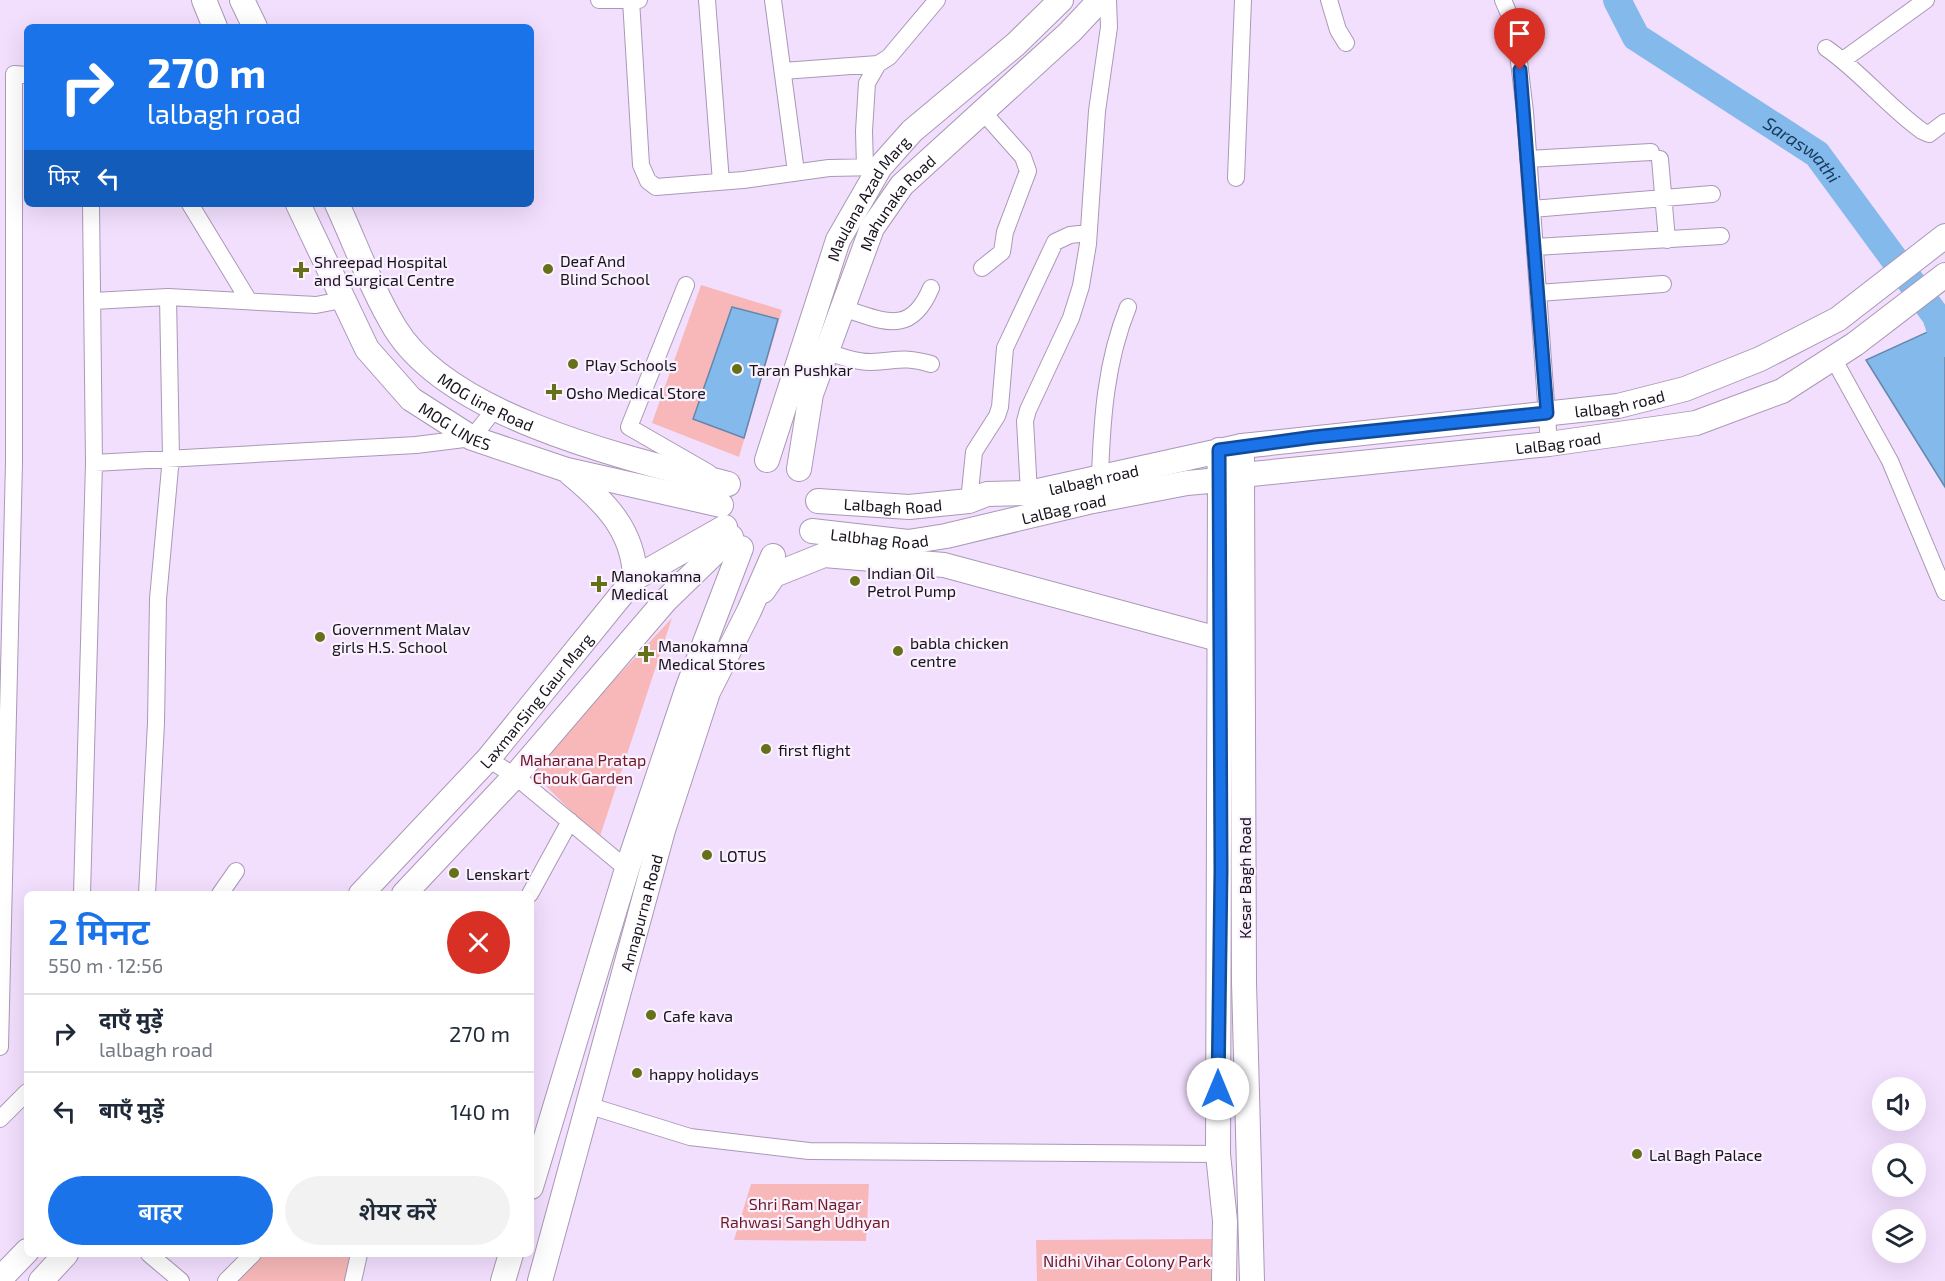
<!DOCTYPE html>
<html lang="hi">
<head>
<meta charset="utf-8">
<style>
	body { margin:0; font-family:"Exo 2","Noto Sans Devanagari",sans-serif; background:#f2f2f3; color:#1f2937; height:100vh; display:flex; flex-direction:column; font-size:22px; white-space:nowrap }
	* { box-sizing:border-box; margin:0 }
	p { font-size:20px; color:#747a83 }
	.icon { flex:none; width:33px; height:33px; fill:none; stroke:currentColor; stroke-width:2; stroke-linecap:round; stroke-linejoin:round }
	.map { position:relative; flex:1; overflow:hidden }
	.side { position:absolute; left:24px; top:891px; width:510px; height:366px; display:flex; flex-direction:column; background:#fff; border-radius:9px; box-shadow:0 6px 24px #0002 }
	.side>* { flex:none }
	.hud { position:absolute; left:24px; top:24px; width:510px; height:183px; border-radius:9px; box-shadow:0 6px 24px #0002; background:#1a73e8; color:#fff; overflow:hidden }
	.buttons { position:absolute; left:1872px; top:1077px; display:grid; gap:12px }
	.buttons a { display:grid; place-items:center; width:54px; height:54px; border-radius:50%; background:#fff; box-shadow:0 6px 24px #0002; font-size:30px }
	.pin { position:absolute; display:grid; place-items:center; width:51px; height:51px; color:#fff; margin:-62px -26px; border-radius:50% 50% 50% 0; rotate:-45deg; box-shadow:0 0 6px #0007 }
	.pin .icon { rotate:45deg }
	.me { position:absolute; width:66px; margin:-33px; rotate:0deg; stroke-linejoin:round; filter:drop-shadow(0 0 4px #0008) }
	.turn { display:flex; align-items:center; gap:21px; height:126px; padding:0 24px; font-size:27px }
	.turn .icon { width:78px; height:78px; stroke-width:2.5 }
	.turn b { display:block; font-size:42px; line-height:51px }
	.then { display:flex; align-items:center; height:57px; padding:0 24px; background:#0003; gap:12px; font-size:22px }
	.round { display:grid; place-items:center; flex:none; width:63px; height:63px; border-radius:32px; background:#f2f2f3 }
	.overview { display:flex; align-items:center; justify-content:space-between; height:102px; padding:0 24px }
	h1 { font-size:36px; font-weight:600; line-height:45px; color:#1a73e8 }
	.primary-button { display:flex; gap:12px; margin-top:auto; padding:12px 24px }
	.primary-button a { flex:1; height:69px; border-radius:36px; background:#1a73e8; color:#fff; font-size:24px; font-weight:600; line-height:69px; text-align:center }
	.primary-button a+a { background:#f2f2f3; color:#1f2937 }
	ul { padding:0; list-style:none }
	li { display:flex; align-items:center; gap:18px; height:78px; padding:0 24px; border-top:2px solid #e0e1e3 }
	li div { flex:1 }
	li b { display:block; font-size:22px }
	li em { font-style:normal }
	.map>svg:first-child { display:block }
</style>
</head>
<body>
<div class="map">
<svg width="1945" height="1281" viewBox="0 0 1945 1281">
	<rect width="100%" height="100%" fill="#f2dffe"/>
	<path fill="#f8b8b9" d="M 701,285 L 782,310 L 739,457 L 652,423 Z
		M 672,618 L 599,839 L 530,770 Z
		M 751,1184 L 869,1184 L 866,1241 L 734,1240 Z
		M 1215,1239 L 1218,1281 L 1037,1281 L 1036,1240 Z
		M 264,1254 L 353,1254 L 347,1281 L 233,1281 Z"/>
	<path fill="#84b9eb" stroke="#6487ad" stroke-width="1.5" d="M 732,307 L 778,319 L 744,438 L 693,419 Z
		M 1945,324 L 1945,487 L 1866,360 Z"/>
	<g fill="none" stroke-linecap="round" stroke-linejoin="round">
		<path stroke="#84b9eb" stroke-width="28" id="s1" d="M 1617,0 L 1636,37 L 1817,154 L 1936,316 L 1945,343"/>
		<defs>
			<path id="street" d="M 599,0 L 639,0
				M 631,0 L 641,165 L 648,181 L 656,187 L 743,180 L 829,168 L 880,167
				M 707,0 L 721,182
				M 773,0 L 796,172
				M 1329,0 L 1338,30 L 1346,43
				M 1503,0 L 1515,28 L 1525,112 L 1549,444
				M 1826,48 C 1861,72 1887,106 1922,131 L 1929,134 L 1945,122
				M 1843,60 L 1926,0
				M 783,71 L 878,64
				M 1528,159 L 1651,152
				M 1660,159 L 1667,240
				M 865,167 L 864,131 L 867,83 L 878,64 L 889,57 L 937,0
				M 1236,178 L 1243,0
				M 190,204 L 249,301
				M 1532,209 L 1712,194
				M 1535,247 L 1721,236
				M 982,268 L 1002,252 L 1005,232 L 1028,171 L 1023,157 L 983,112
				M 686,285 L 629,427 L 709,473
				M 1538,293 L 1663,284
				M 93,301 L 168,297 L 316,305 L 342,300
				M 842,308 C 882,320 910,338 931,288
				M 817,348 C 834,354 853,362 871,362 C 898,361 903,356 931,364
				M 1833,358 L 1890,461 L 1945,592
				M 94,463 L 416,445 L 472,438 L 494,410
				M 1100,476 C 1102,418 1106,361 1128,307
				M 1029,493 L 1025,421 L 1028,410 L 1071,318 L 1081,286 L 1088,244 L 1097,111 L 1109,27 L 1108,0
				M 969,501 L 974,452 L 997,416 L 1000,407 L 1005,348 L 1055,242 L 1070,235 L 1088,233
				M 488,759 L 515,776 L 627,869
				M 82,894 L 94,463 L 91,204
				M 147,894 L 156,723 L 158,599 L 171,457 L 168,297
				M 220,894 L 236,871
				M 530,894 L 570,821
				M 0,1047 L 14,462 L 14,74 L 27,75
				M 587,1105 L 690,1137 L 809,1151 L 1218,1154
				M 0,1119 L 27,1092
				M 149,1254 L 181,1281
				M 226,1281 L 253,1254
				M 353,1281 L 359,1254"/>
			<g id="secondary">
				<path d="M 204,0 L 215,27"/>
				<path d="M 242,0 L 255,27"/>
				<path id="s2" d="M 298,204 L 367,349 L 411,399 L 472,438 L 567,470 L 721,505"/>
				<path id="s3" d="M 337,204 C 356,245 372,290 395,328 C 450,418 630,459 728,484"/>
				<path id="s4" d="M 1242,446 L 1618,406 L 1685,389 L 1760,359 L 1838,319 L 1945,236"/>
				<path id="s5" d="M 767,460 L 838,240 L 880,167 L 912,131 L 1016,44 L 1061,0"/>
				<path id="s6" d="M 799,469 L 811,394 L 872,228 L 902,185 L 1070,32 L 1100,0"/>
				<path d="M 571,474 C 605,502 634,531 635,578"/>
				<path id="s7" d="M 818,501 L 909,507 L 969,501 L 987,494 L 1029,493 L 1242,446 L 1242,475 L 1220,480 L 1219,450"/>
				<path id="s8" d="M 812,531 L 908,542 L 946,536 L 1088,502 L 1187,483 L 1220,480 L 1218,1154 L 1225,1221 L 1224,1281"/>
				<path d="M 763,591 L 774,575 L 824,555 L 944,565 L 1218,639"/>
				<path id="s9" d="M 361,894 L 488,759 L 635,578 L 725,527"/>
				<path d="M 404,894 L 515,776 L 665,601 L 731,537"/>
				<path d="M 531,1187 L 627,869 L 688,687 L 741,548"/>
				<path d="M 0,1279 L 27,1251"/>
				<path d="M 41,1281 L 66,1254"/>
				<path d="M 503,1281 L 511,1254"/>
				<path id="s10" d="M 540,1281 L 663,830 L 708,692 L 749,611 L 773,556"/>
				<path id="s11" d="M 1252,1281 L 1244,982 L 1242,475 L 1549,444 L 1696,423 L 1782,391 L 1855,344 L 1945,275"/>
			</g>
		</defs>
		<use href="#street" stroke="#aa98b6" stroke-width="18"/>
		<use href="#secondary" stroke="#aa98b6" stroke-width="26"/>
		<use href="#street" stroke="#fff" stroke-width="16"/>
		<use href="#secondary" stroke="#fff" stroke-width="24"/>
	</g>
	<g fill="none" stroke-linecap="round" stroke-linejoin="round">
		<defs>
			<path id="route" d="M 1218,1089 L 1221,870 L 1219,450 L 1314,437 L 1547,413 L 1520,70"/>
		</defs>
		<use href="#route" stroke="#114b97" stroke-width="15"/>
		<use href="#route" stroke="#1a73e8" stroke-width="10"/>
	</g>
	<g fill="#667018" stroke="#f9f1fe" stroke-width="2">
		<circle cx="548" cy="269" r="6"/>
		<path d="M298 261h6v6h6v6h-6v6h-6v-6h-6v-6h6z"/>
		<circle cx="573" cy="364" r="6"/>
		<circle cx="737" cy="369" r="6"/>
		<path d="M551 383h6v6h6v6h-6v6h-6v-6h-6v-6h6z"/>
		<circle cx="855" cy="581" r="6"/>
		<path d="M596 575h6v6h6v6h-6v6h-6v-6h-6v-6h6z"/>
		<circle cx="320" cy="637" r="6"/>
		<circle cx="898" cy="651" r="6"/>
		<path d="M643 645h6v6h6v6h-6v6h-6v-6h-6v-6h6z"/>
		<circle cx="766" cy="749" r="6"/>
		<circle cx="707" cy="855" r="6"/>
		<circle cx="454" cy="873" r="6"/>
		<circle cx="651" cy="1015" r="6"/>
		<circle cx="637" cy="1073" r="6"/>
		<circle cx="1637" cy="1154" r="6"/>
	</g>
	<g text-anchor="middle" dominant-baseline="central" stroke-width="4.5" stroke-linejoin="round" paint-order="stroke">
		<g font-size="16" fill="#19121d" stroke="#f9f1fe">
			<text stroke="none"><textPath href="#s5" startOffset="282">Maulana Azad Marg</textPath></text>
			<text stroke="none"><textPath href="#s6" startOffset="288">Mahunaka Road</textPath></text>
			<text stroke="none"><textPath href="#s3" startOffset="256">MOG line Road</textPath></text>
			<text stroke="none"><textPath href="#s4" startOffset="380">lalbagh road</textPath></text>
			<text stroke="none"><textPath href="#s2" startOffset="279">MOG LINES</textPath></text>
			<text stroke="none"><textPath href="#s11" startOffset="1124">LalBag road</textPath></text>
			<text stroke="none"><textPath href="#s7" startOffset="279">lalbagh road</textPath></text>
			<text stroke="none"><textPath href="#s7" startOffset="75">Lalbagh Road</textPath></text>
			<text stroke="none"><textPath href="#s8" startOffset="256">LalBag road</textPath></text>
			<text stroke="none"><textPath href="#s8" startOffset="68">Lalbhag Road</textPath></text>
			<text stroke="none"><textPath href="#s9" startOffset="261">LaxmanSing Gaur Marg</textPath></text>
			<text transform="translate(1244 878) rotate(-90)">Kesar Bagh Road</text>
			<text stroke="none"><textPath href="#s10" startOffset="382">Annapurna Road</textPath></text>
		</g>
		<g font-size="16" fill="#19121d" stroke="#f9f1fe" text-anchor="start">
			<text x="560" y="260">Deaf And<tspan x="560" dy="18">Blind School</tspan></text>
			<text x="314" y="261">Shreepad Hospital<tspan x="314" dy="18">and Surgical Centre</tspan></text>
			<text x="585" y="364">Play Schools</text>
			<text x="749" y="369">Taran Pushkar</text>
			<text x="566" y="392">Osho Medical Store</text>
			<text x="867" y="572">Indian Oil<tspan x="867" dy="18">Petrol Pump</tspan></text>
			<text x="611" y="575">Manokamna<tspan x="611" dy="18">Medical</tspan></text>
			<text x="332" y="628">Government Malav<tspan x="332" dy="18">girls H.S. School</tspan></text>
			<text x="910" y="642">babla chicken<tspan x="910" dy="18">centre</tspan></text>
			<text x="658" y="645">Manokamna<tspan x="658" dy="18">Medical Stores</tspan></text>
			<text x="778" y="749">first flight</text>
			<text x="719" y="855">LOTUS</text>
			<text x="466" y="873">Lenskart</text>
			<text x="663" y="1015">Cafe kava</text>
			<text x="649" y="1073">happy holidays</text>
			<text x="1649" y="1154">Lal Bagh Palace</text>
		</g>
		<g font-size="16" fill="#701825" stroke="#f9f1fe">
			<text x="583" y="759">Maharana Pratap<tspan x="583" dy="18">Chouk Garden</tspan></text>
			<text x="805" y="1203">Shri Ram Nagar<tspan x="805" dy="18">Rahwasi Sangh Udhyan</tspan></text>
			<text x="1127" y="1260">Nidhi Vihar Colony Park</text>
		</g>
		<g font-size="18" font-style="italic" fill="#133a5b" stroke="#f9f1fe">
			<text stroke="none"><textPath href="#s1" startOffset="243">Saraswathi</textPath></text>
		</g>
	</g>
</svg>
<div class="buttons">
<a><svg class="icon" aria-label="sound" viewBox="0 0 24 24"><path d="M4 9h4l5-4v14l-5-4H4zM17 9q2 3 0 6"/></svg></a>
<a><svg class="icon" aria-label="search" viewBox="0 0 24 24"><circle cx="10" cy="10" r="6"/><path d="M15 15l6 6"/></svg></a>
<a><svg class="icon" aria-label="layers" viewBox="0 0 24 24"><path d="M12 4l9 5-9 5-9-5zM3 14l9 5 9-5"/></svg></a>
</div>
<div class="pin" style="left:1520px;top:70px;background:#d93025"><svg class="icon" aria-label="arrive" viewBox="0 0 24 24"><path d="M6 21V4h12l-3 4 3 4H6"/></svg></div>
<svg class="me" style="left:1218px;top:1089px" viewBox="-20 -20 40 40"><circle r="19" fill="#fff"/><path d="M0-13L10 11 0 6-10 11z" fill="#1a73e8"/></svg>
<div class="hud">
<div class="turn"><svg class="icon" aria-label="right" viewBox="0 0 24 24"><path d="M7 20v-9h11M14 6l5 5-5 5"/></svg><div><b>270 m</b>lalbagh road</div></div>
<div class="then">फिर<svg class="icon" aria-label="left" viewBox="0 0 24 24"><path d="M17 20v-9H6M10 6l-5 5 5 5"/></svg></div>
</div>
<section class="side">
<div class="overview"><div><h1>2 मिनट</h1><p>550 m · 12:56</p></div><a class="round" style="background:#d93025;color:#fff"><svg class="icon" aria-label="close" viewBox="0 0 24 24"><path d="M6 6l12 12M18 6L6 18"/></svg></a></div>
<ul>
<li><svg class="icon" aria-label="right" viewBox="0 0 24 24"><path d="M7 20v-9h11M14 6l5 5-5 5"/></svg><div><b>दाएँ मुड़ें</b><p>lalbagh road</p></div><em>270 m</em></li>
<li><svg class="icon" aria-label="left" viewBox="0 0 24 24"><path d="M17 20v-9H6M10 6l-5 5 5 5"/></svg><div><b>बाएँ मुड़ें</b></div><em>140 m</em></li>
</ul>
<div class="primary-button"><a>बाहर</a><a>शेयर करें</a></div>
</section>
</div>
</body>
</html>
